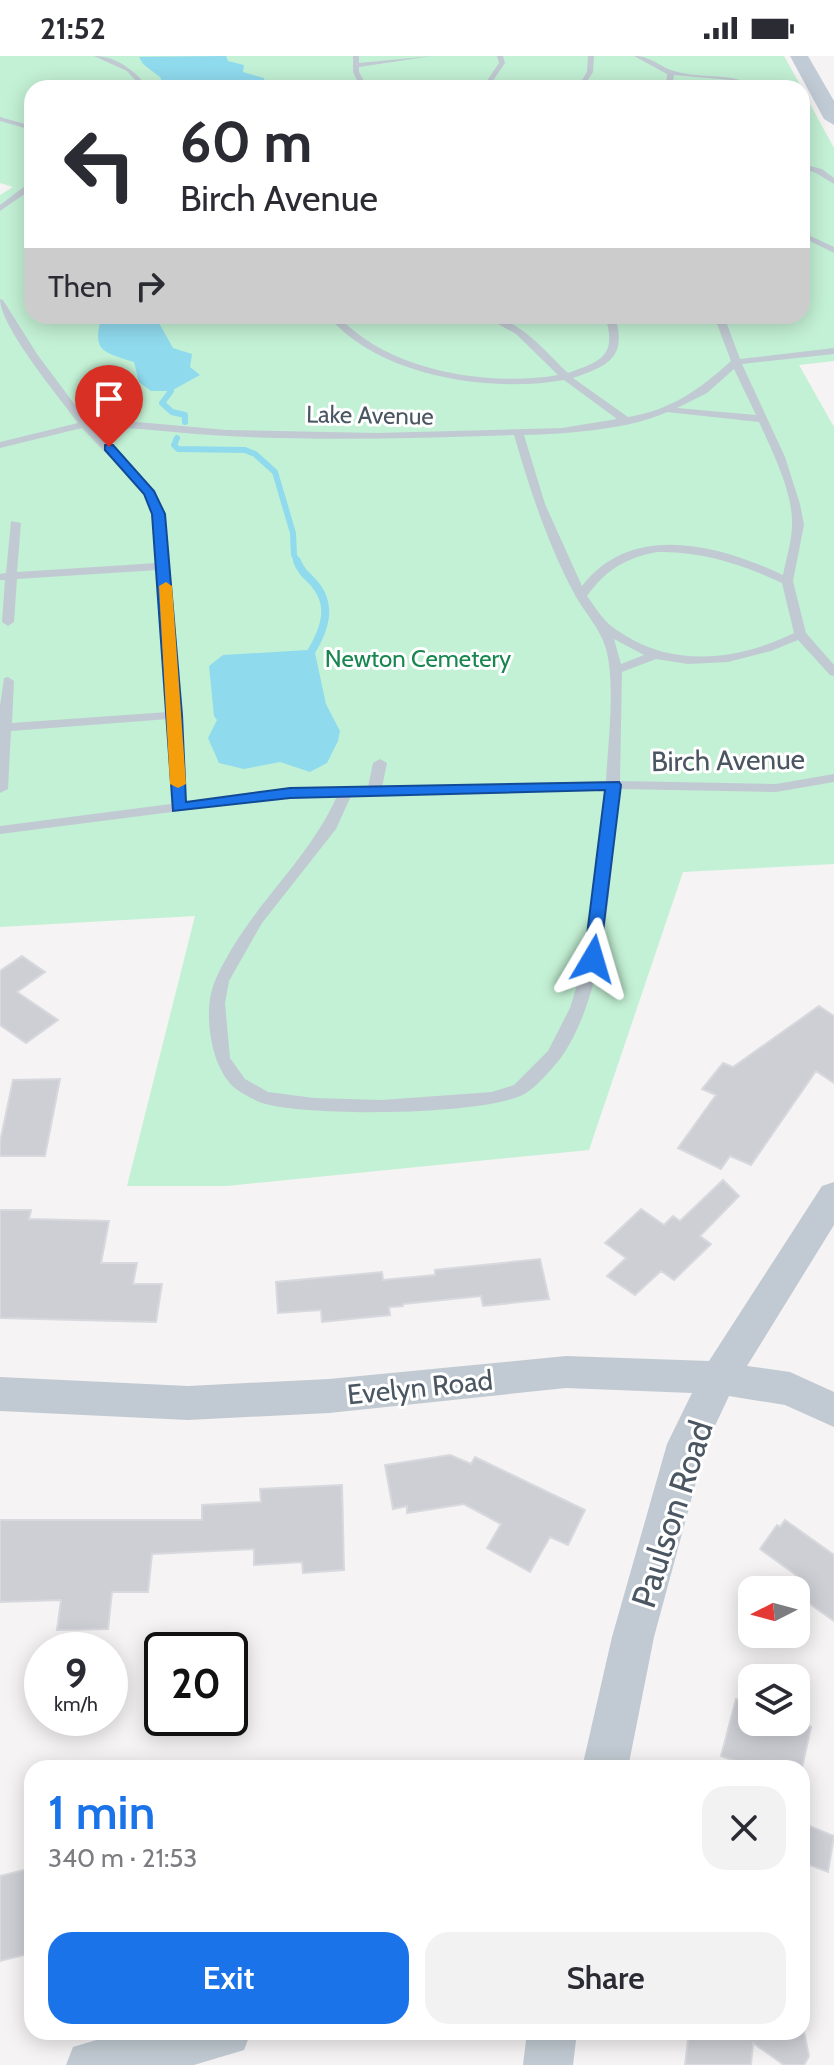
<!DOCTYPE html>
<html lang="en">
<head>
<meta charset="utf-8">
<style>
	body { margin:0; font-family:Cabin,sans-serif; background:#f2f2f3; color:#2b2b33; height:100vh; display:flex; flex-direction:column; font-size:30px; white-space:nowrap }
	* { box-sizing:border-box; margin:0 }
	p { font-size:26px; color:#7c7c81 }
	.icon { flex:none; width:44px; height:44px; fill:none; stroke:currentColor; stroke-width:2; stroke-linecap:round; stroke-linejoin:round }
	.map { position:relative; flex:1; overflow:hidden }
	.details { position:absolute; left:24px; top:1704px; width:786px; height:280px; display:flex; flex-direction:column; background:#fff; border-radius:24px; box-shadow:0 4px 20px #0003 }
	.details>* { flex:none }
	.top-card { position:absolute; left:24px; top:24px; width:786px; height:244px; border-radius:24px; box-shadow:0 4px 20px #0003; background:#fff; color:#2b2b33; overflow:hidden }
	.needle { width:52px; rotate:264deg }
	.fabs { position:absolute; left:738px; top:1520px; display:grid; gap:16px }
	.fabs a { display:grid; place-items:center; width:72px; height:72px; border-radius:16px; background:#fff; box-shadow:0 4px 20px #0003; font-size:40px }
	.speed { position:absolute; left:24px; top:1576px; display:flex; gap:16px; font-size:40px; font-weight:700; text-align:center }
	.speed>* { display:grid; place-content:center; width:104px; height:104px; border-radius:50%; background:#fff; box-shadow:0 4px 20px #0003; line-height:1 }
	.speed small { font-size:20px; font-weight:400 }
	.speed .limit { border:4px solid #111; border-radius:12px; background:#fff; color:#111 }
	.pin { position:absolute; display:grid; place-items:center; width:68px; height:68px; color:#fff; margin:-82px -34px; border-radius:50% 50% 50% 0; rotate:-45deg; box-shadow:0 0 8px #0007 }
	.pin .icon { rotate:45deg }
	.me { position:absolute; width:88px; margin:-44px; rotate:7deg; stroke-linejoin:round; filter:drop-shadow(0 0 6px #0008) }
	.turn { display:flex; align-items:center; gap:28px; height:168px; padding:0 24px; font-size:36px }
	.turn .icon { width:104px; height:104px; stroke-width:2.5 }
	.turn b { display:block; font-size:56px; line-height:68px }
	.then { display:flex; align-items:center; height:76px; padding:0 24px; background:#0003; gap:16px; font-size:30px }
	.round { display:grid; place-items:center; flex:none; width:84px; height:84px; border-radius:24px; background:#f2f2f3 }
	.head { display:flex; align-items:center; justify-content:space-between; height:136px; padding:0 24px }
	h1 { font-size:48px; font-weight:600; line-height:60px; color:#1a73e8 }
	.button { display:flex; gap:16px; margin-top:auto; padding:16px 24px }
	.button a { flex:1; height:92px; border-radius:24px; background:#1a73e8; color:#fff; font-size:32px; font-weight:600; line-height:92px; text-align:center }
	.button a+a { background:#f2f2f3; color:#2b2b33 }
	.status { display:flex; justify-content:space-between; align-items:center; height:56px; padding:0 40px; background:#fff; direction:ltr }
	.status svg { height:22px; fill:currentColor }
	.map>svg:first-child { display:block }
</style>
</head>
<body>
<div class="status"><b>21:52</b><svg viewBox="0 0 49 12"><path d="M0 12V9h3v3zM5 12V6h3v6zM10 12V3h3v9zM15 12V0h3v12zM26 1h20v11H26zM47 4h2v5h-2z"/></svg></div>
<div class="map">
<svg width="834" height="2009" viewBox="0 0 834 2009">
	<rect width="100%" height="100%" fill="#f5f3f3"/>
	<path fill="#c3f1d5" d="M 0,0 L 784,0 L 802,32 L 32,32 L 32,260 L 802,260 L 802,33 L 834,92 L 834,305 L 799,309 L 834,371 L 834,808 L 683,816 L 589,1094 L 227,1130 L 127,1130 L 195,860 L 0,871 L 0,139 L 13,131 L 0,127 Z"/>
	<path fill="#90daee" d="M 226,0 L 228,5 L 244,9 L 243,16 L 264,22 L 266,32 L 160,32 L 161,22 L 143,8 L 139,1 Z
		M 102,260 L 155,260 L 173,292 L 192,298 L 190,311 L 200,319 L 171,335 L 151,335 L 139,326 L 134,306 C 103,296 91,295 102,260 Z
		M 307,594 L 315,597 L 326,648 L 340,675 L 338,685 L 327,707 L 310,716 L 280,706 L 244,713 L 219,707 L 208,682 L 217,664 L 214,660 L 209,610 L 223,599 Z"/>
	<g fill="none" stroke-linecap="round" stroke-linejoin="round">
		<path stroke="#90daee" stroke-width="6" d="M 171,335 L 162,347 L 172,356 L 185,359 L 185,366
			M 177,382 L 174,389 L 178,393 L 245,394 L 255,398 L 275,416 L 293,477 L 294,499 L 298,507"/>
		<path stroke="#90daee" stroke-width="8" d="M 297,505 C 301,515 305,518 312,525 C 334,548 325,573 311,596"/>
	</g>
	<path fill="#cdcfd5" stroke="#d7d9de" stroke-width="2" d="M 22,900 L 45,916 L 17,936 L 58,964 L 26,987 L 0,969 L 0,915 Z
		M 819,950 L 834,960 L 834,1027 L 816,1015 L 751,1109 L 730,1100 L 721,1113 L 678,1092 L 716,1039 L 702,1033 L 723,1007 L 733,1011 Z
		M 60,1023 L 45,1100 L 0,1100 L 0,1086 L 13,1024 Z
		M 723,1124 L 739,1140 L 700,1180 L 711,1188 L 674,1224 L 661,1215 L 635,1239 L 607,1220 L 626,1202 L 605,1187 L 641,1153 L 664,1169 L 673,1160 L 680,1165 Z
		M 0,1154 L 31,1154 L 29,1163 L 109,1165 L 101,1207 L 137,1207 L 133,1228 L 162,1228 L 156,1266 L 0,1262 Z
		M 540,1203 L 549,1243 L 483,1250 L 481,1240 L 403,1248 L 403,1250 L 389,1251 L 390,1259 L 322,1266 L 321,1254 L 278,1257 L 276,1226 L 382,1216 L 383,1224 L 435,1219 L 435,1214 Z
		M 450,1399 L 471,1408 L 475,1401 L 585,1454 L 568,1489 L 550,1481 L 530,1516 L 487,1492 L 501,1468 L 464,1448 L 407,1457 L 407,1450 L 393,1453 L 385,1409 Z
		M 342,1429 L 344,1514 L 303,1517 L 302,1506 L 254,1509 L 254,1493 L 152,1498 L 148,1536 L 112,1536 L 108,1573 L 57,1574 L 61,1544 L 0,1546 L 0,1464 L 202,1464 L 202,1449 L 261,1446 L 260,1433 Z
		M 785,1464 L 834,1499 L 834,1565 L 796,1538 L 796,1534 L 787,1532 L 796,1519 L 760,1493 L 777,1469 L 780,1471 Z
		M 736,1643 L 752,1649 L 752,1666 L 796,1666 L 811,1671 L 802,1712 L 737,1712 L 738,1706 L 721,1700 Z
		M 802,1767 L 834,1780 L 828,1816 L 802,1806 Z
		M 32,1812 L 32,1897 L 0,1905 L 0,1820 Z
		M 689,1976 L 804,1976 L 809,2000 L 804,2009 L 784,2009 L 753,1987 L 751,2009 L 685,2009 Z"/>
	<g fill="none" stroke-linecap="round" stroke-linejoin="round">
		<path fill="#c1cad2" fill-rule="evenodd" d="M 94,0 C 117,0 135,15 149,32 L 142,32 L 127,15 Z
			M 353,0 L 359,0 L 359,7 L 432,0 L 359,11 L 359,16 L 368,32 L 333,32 L 359,28 L 353,16 Z
			M 497,0 L 503,0 L 505,7 L 488,32 L 482,32 L 499,7 Z
			M 588,0 L 594,0 L 593,16 L 583,32 L 577,32 L 587,16 Z
			M 634,0 C 651,0 660,11 674,15 C 704,24 731,15 760,32 L 751,32 L 730,24 L 674,19 L 672,32 L 666,32 L 667,18 Z
			M 0,61 L 32,70 L 32,74 L 0,65 Z
			M 802,108 L 822,113 L 834,122 L 834,128 L 816,117 L 802,112 Z
			M 29,127 L 32,127 L 32,133 L 0,155 L 0,149 Z
			M 802,176 L 834,191 L 834,197 L 802,181 Z
			M 0,243 L 3,244 L 37,298 L 87,365 L 126,365 L 227,374 L 376,377 L 562,372 L 617,363 L 564,324 C 491,337 379,321 328,260 L 338,260 C 388,315 488,331 558,319 L 516,278 L 484,260 C 518,260 545,296 568,317 C 603,305 617,299 605,260 L 615,260 C 627,301 610,309 573,322 L 628,361 C 671,354 699,334 731,305 L 714,260 L 724,260 L 740,303 L 834,292 L 834,298 L 742,308 L 785,401 L 800,448 L 804,469 L 793,525 L 806,577 L 834,609 L 834,620 L 830,619 L 798,584 L 771,595 L 728,606 L 688,608 L 656,603 L 622,616 L 620,725 L 776,728 L 834,718 L 834,726 L 776,736 L 619,733 C 610,815 609,935 560,1003 C 552,1013 537,1030 526,1037 C 490,1060 304,1061 262,1047 C 254,1044 243,1038 236,1033 C 213,1015 206,970 210,943 C 213,924 222,910 231,894 C 263,840 312,797 337,740 L 290,741 L 0,778 L 0,770 L 171,748 L 169,663 L 11,675 L 8,733 L 0,737 L 0,650 L 4,622 L 8,621 L 14,625 L 12,667 L 168,656 L 158,514 L 17,523 L 14,566 L 8,570 L 2,566 L 5,524 L 0,524 L 0,518 L 6,517 L 11,465 L 21,467 L 17,516 L 157,507 L 154,458 L 145,438 L 82,372 L 0,392 L 0,386 L 78,367 C 60,342 0,271 0,243 ZM 734,313 L 756,359 L 677,352 L 707,337 ZM 667,356 L 759,366 C 772,395 793,436 792,468 C 792,485 786,503 783,519 C 719,489 632,465 582,530 L 545,448 L 524,379 C 566,378 632,373 667,356 ZM 93,371 C 138,371 182,378 227,380 C 322,385 419,382 514,379 C 530,434 548,489 575,539 C 586,559 602,574 607,597 C 615,633 608,687 606,725 L 382,731 L 387,707 L 380,703 L 373,707 L 368,731 L 290,733 L 185,746 L 181,659 L 164,458 L 154,435 ZM 657,496 C 702,495 741,508 782,527 L 794,577 C 741,603 678,612 626,580 C 619,575 611,571 606,565 C 599,558 593,548 587,540 C 606,514 625,502 657,496 ZM 614,583 L 644,599 L 621,608 ZM 606,733 L 585,903 L 570,952 L 548,995 L 514,1029 L 492,1036 L 381,1044 L 314,1042 L 268,1036 L 245,1023 L 230,1002 L 225,947 L 229,925 L 262,867 L 336,773 L 351,740 Z"/>
		<path fill="#c1cad2" fill-rule="evenodd" d="M 834,1126 L 834,1169 L 747,1310 L 790,1316 L 834,1336 L 834,1371 L 785,1349 L 729,1340 L 706,1389 L 654,1581 L 628,1712 L 582,1712 L 612,1581 L 667,1388 L 692,1337 L 566,1332 L 329,1357 L 188,1364 L 0,1355 L 0,1321 L 188,1330 L 329,1323 L 566,1300 L 709,1305 L 822,1130 Z
			M 123,1976 L 251,1976 L 244,1994 L 194,2009 L 66,2009 L 73,1991 Z
			M 527,1976 L 577,1976 L 573,2009 L 523,2009 Z"/>
		<path fill="#c1cbd6" fill-rule="evenodd" d="M 790,0 L 808,0 L 834,45 L 834,69 L 824,63 Z"/>
	</g>
	<path fill="#1a73e8" stroke="#114b97" stroke-width="2" d="M 105,389 L 113,389 L 154,435 L 165,458 L 182,659 L 186,746 L 290,732 L 619,726 L 621,729 L 599,908 L 593,909 L 584,903 L 605,734 L 290,742 L 173,755 L 152,458 L 144,438 L 105,394 Z"/>
	<path fill="#f59e0b" d="M 166,526 L 172,530 L 186,728 L 178,732 L 170,728 L 159,530 Z"/>
	<g text-anchor="middle" dominant-baseline="central" stroke-width="6" stroke-linejoin="round" paint-order="stroke">
		<g font-size="24" fill="#4a5661" stroke="#fff">
			<text transform="translate(370 359) rotate(1)">Lake Avenue</text>
		</g>
		<g font-size="24" fill="#17864f" stroke="#fff">
			<text x="418" y="602">Newton Cemetery</text>
		</g>
		<g font-size="28" fill="#4a5661" stroke="#fff">
			<text transform="translate(728 704) rotate(-1)">Birch Avenue</text>
			<text transform="translate(420 1331) rotate(-6)">Evelyn Road</text>
		</g>
		<g font-size="34" fill="#4a5661" stroke="#fff">
			<text transform="translate(672 1458) rotate(-72)">Paulson Road</text>
		</g>
	</g>
</svg>
<div class="fabs">
<a><svg class="needle" viewBox="-14 -14 28 28"><path d="M0-13l5 13h-10z" fill="#e53935"/><path d="M0 13l5-13h-10z" fill="#7c7c81"/></svg></a>
<a><svg class="icon" aria-label="layers" viewBox="0 0 24 24"><path d="M12 4l9 5-9 5-9-5zM3 14l9 5 9-5"/></svg></a>
</div>
<div class="speed"><div>9<small>km/h</small></div><div class="limit">20</div></div>
<div class="pin" style="left:109px;top:391px;background:#d93025"><svg class="icon" aria-label="arrive" viewBox="0 0 24 24"><path d="M6 21V4h12l-3 4 3 4H6"/></svg></div>
<svg class="me" style="left:593px;top:903px" viewBox="-20 -20 40 40"><path d="M0-17L14 15 0 8-14 15z" fill="#1a73e8" stroke="#fff" stroke-width="4"/></svg>
<div class="top-card">
<div class="turn"><svg class="icon" aria-label="left" viewBox="0 0 24 24"><path d="M17 20v-9H6M10 6l-5 5 5 5"/></svg><div><b>60 m</b>Birch Avenue</div></div>
<div class="then">Then<svg class="icon" aria-label="right" viewBox="0 0 24 24"><path d="M7 20v-9h11M14 6l5 5-5 5"/></svg></div>
</div>
<section class="details">
<div class="head"><div><h1>1 min</h1><p>340 m · 21:53</p></div><a class="round"><svg class="icon" aria-label="close" viewBox="0 0 24 24"><path d="M6 6l12 12M18 6L6 18"/></svg></a></div>
<div class="button"><a>Exit</a><a>Share</a></div>
</section>
</div>
</body>
</html>
